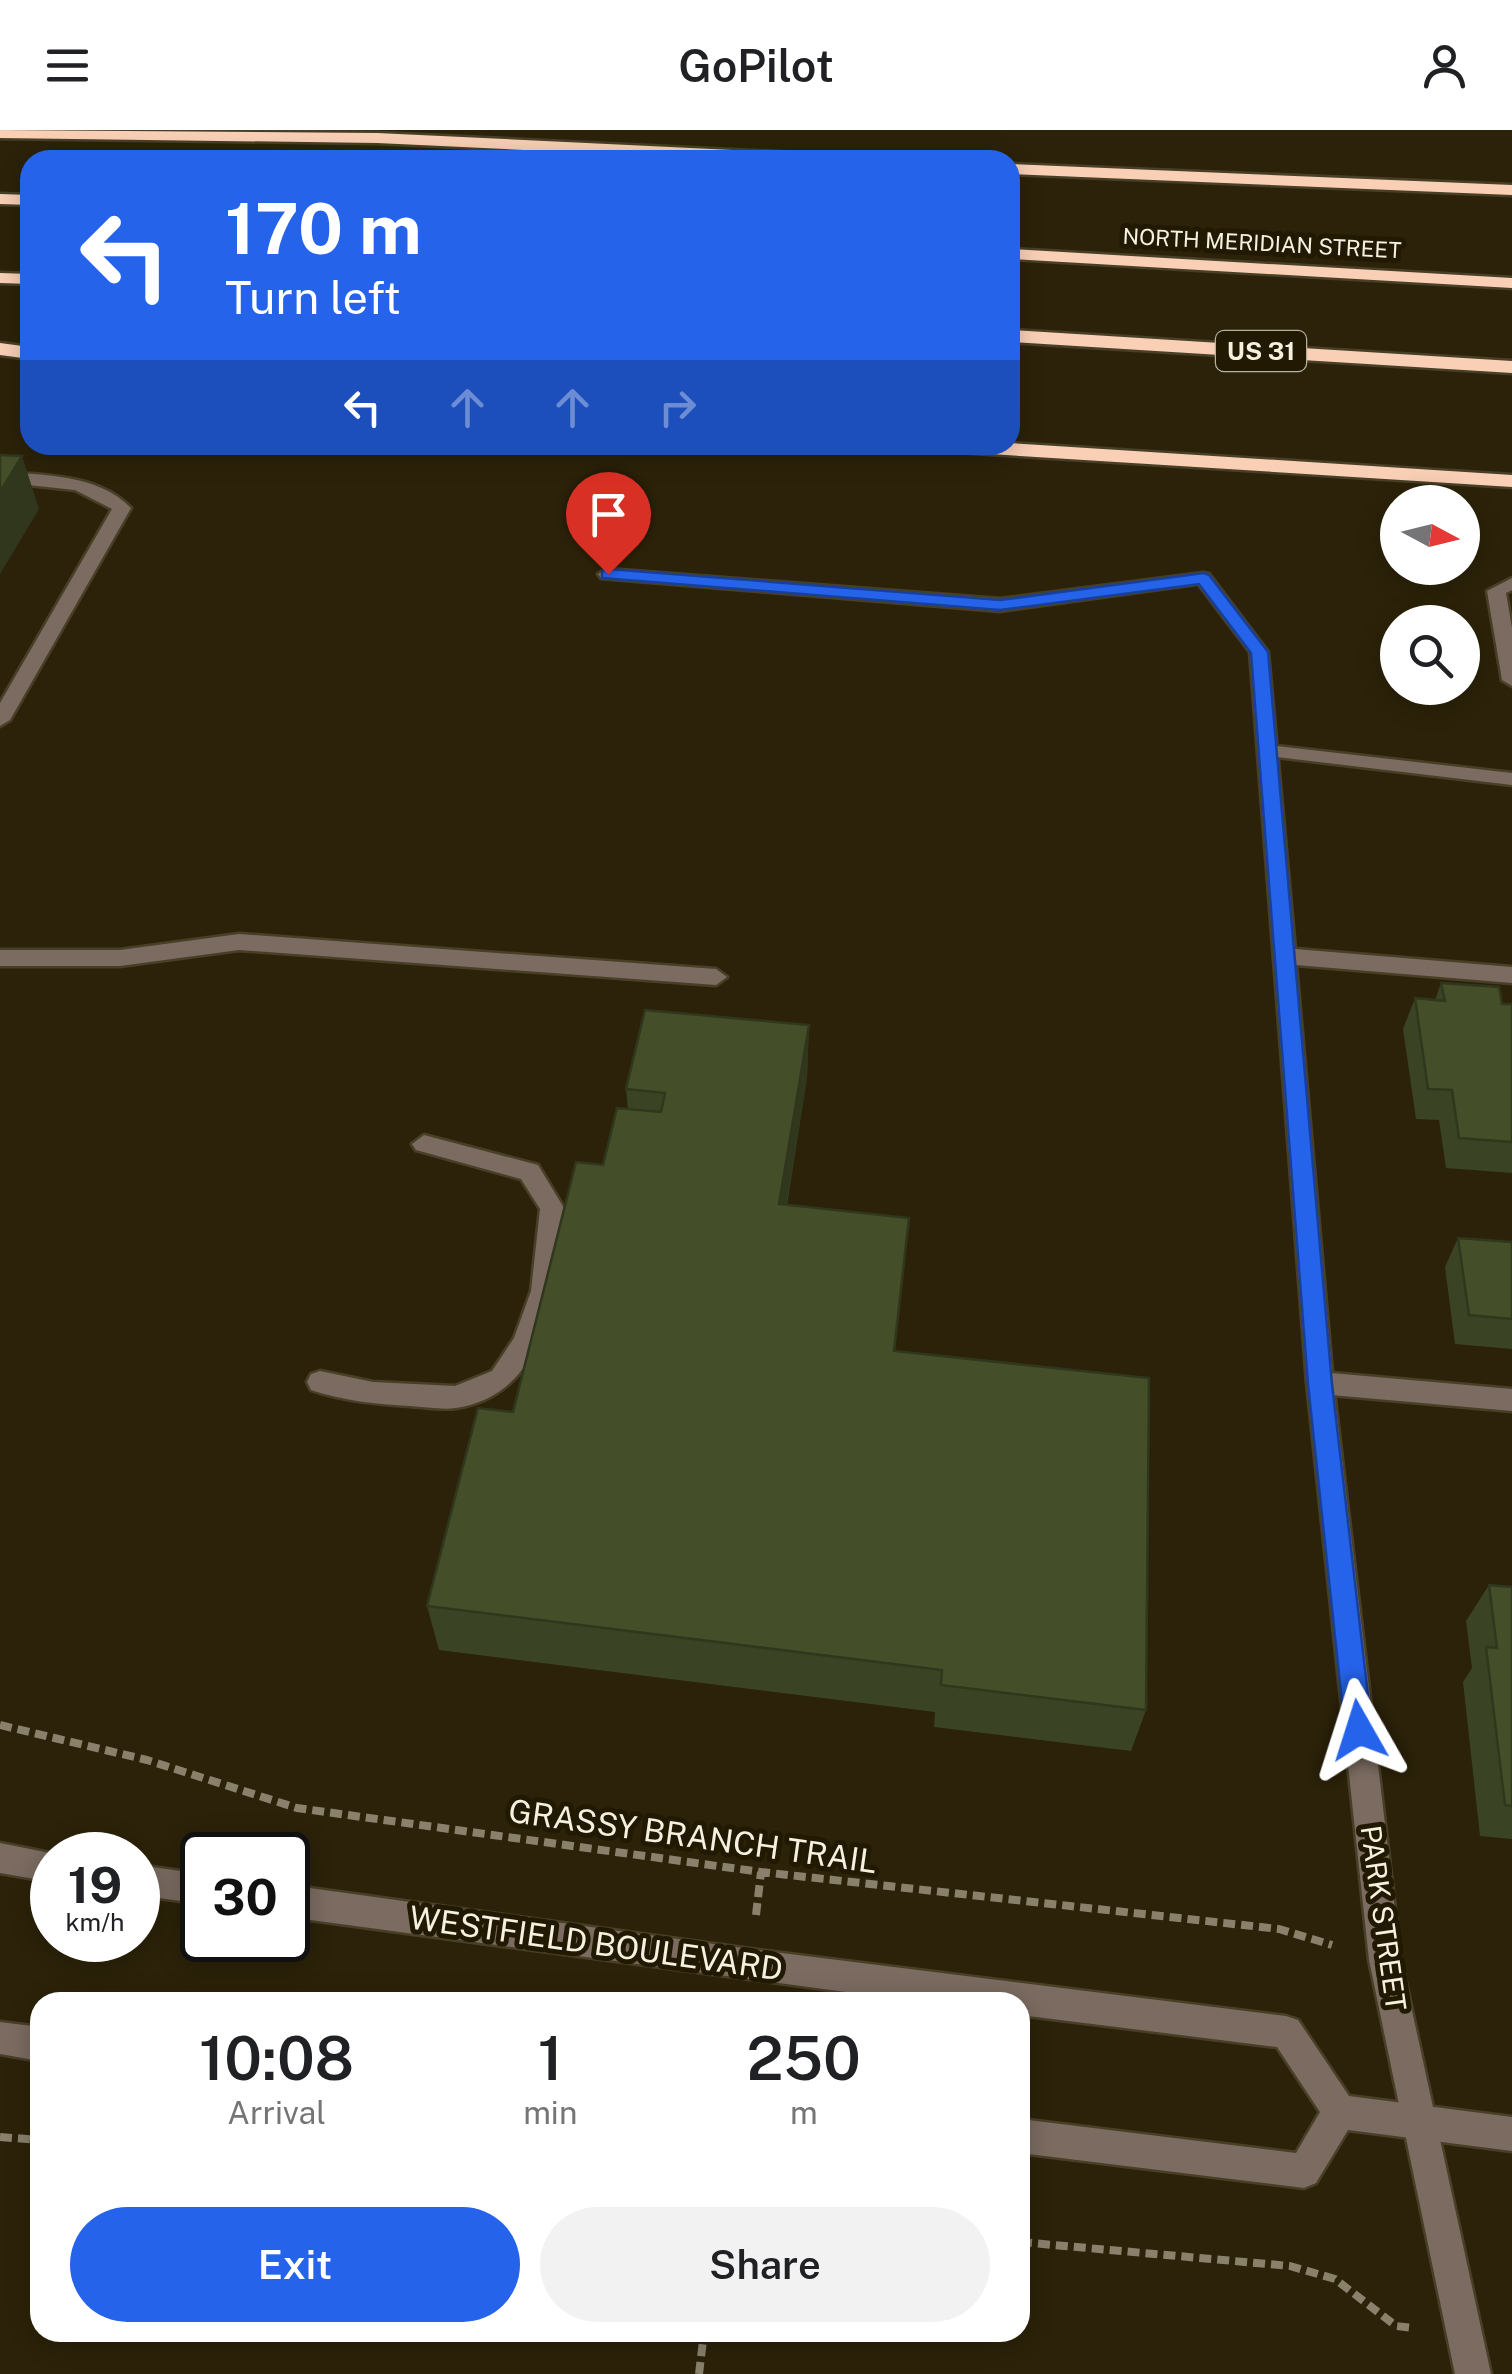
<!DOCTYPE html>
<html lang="en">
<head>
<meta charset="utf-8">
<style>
	body { margin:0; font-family:"Public Sans",sans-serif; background:#f2f2f2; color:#202124; height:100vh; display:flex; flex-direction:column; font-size:38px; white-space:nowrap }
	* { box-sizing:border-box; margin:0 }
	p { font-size:32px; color:#757577 }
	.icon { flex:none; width:55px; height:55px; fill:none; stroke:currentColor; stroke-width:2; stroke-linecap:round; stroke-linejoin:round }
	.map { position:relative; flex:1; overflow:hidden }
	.sheet { position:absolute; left:30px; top:1862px; width:1000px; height:350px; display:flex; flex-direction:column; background:#fff; border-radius:30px; box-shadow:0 5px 25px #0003 }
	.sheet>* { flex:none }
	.banner { position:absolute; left:20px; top:20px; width:1000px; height:305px; border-radius:30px; box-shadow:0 5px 25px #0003; background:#2563eb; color:#fff; overflow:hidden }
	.needle { width:65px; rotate:97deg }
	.controls { position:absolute; left:1380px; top:355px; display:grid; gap:20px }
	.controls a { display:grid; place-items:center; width:100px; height:100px; border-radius:50%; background:#fff; box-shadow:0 5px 25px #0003; font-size:50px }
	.speed { position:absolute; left:30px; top:1702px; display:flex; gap:20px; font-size:50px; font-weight:700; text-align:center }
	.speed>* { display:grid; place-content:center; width:130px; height:130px; border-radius:50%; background:#fff; box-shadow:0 5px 25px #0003; line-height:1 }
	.speed small { font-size:25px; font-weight:400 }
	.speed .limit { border:5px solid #111; border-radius:15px; background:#fff; color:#111 }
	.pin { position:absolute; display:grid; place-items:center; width:85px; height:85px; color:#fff; margin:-102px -42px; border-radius:50% 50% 50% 0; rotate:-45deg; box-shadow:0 0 10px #0007 }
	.pin .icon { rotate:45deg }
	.me { position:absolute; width:110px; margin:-55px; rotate:354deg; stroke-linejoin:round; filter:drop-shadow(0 0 8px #0008) }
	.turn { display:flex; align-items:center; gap:35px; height:210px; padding:0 40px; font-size:45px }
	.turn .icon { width:130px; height:130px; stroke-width:2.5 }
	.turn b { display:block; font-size:70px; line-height:85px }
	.lanes { display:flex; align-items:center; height:95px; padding:0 40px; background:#0003; justify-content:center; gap:50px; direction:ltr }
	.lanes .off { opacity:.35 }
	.eta { display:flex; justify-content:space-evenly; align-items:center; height:170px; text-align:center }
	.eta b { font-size:60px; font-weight:600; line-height:70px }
	.action { display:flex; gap:20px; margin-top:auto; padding:20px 40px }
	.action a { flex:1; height:115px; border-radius:60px; background:#2563eb; color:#fff; font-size:40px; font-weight:600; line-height:115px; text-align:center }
	.action a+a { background:#f2f2f2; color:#202124 }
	header { display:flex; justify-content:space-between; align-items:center; height:130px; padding:0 40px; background:#fff; font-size:45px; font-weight:600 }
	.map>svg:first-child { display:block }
</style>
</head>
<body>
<header><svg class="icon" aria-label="menu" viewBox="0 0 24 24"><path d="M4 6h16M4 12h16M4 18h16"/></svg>GoPilot<svg class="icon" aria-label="person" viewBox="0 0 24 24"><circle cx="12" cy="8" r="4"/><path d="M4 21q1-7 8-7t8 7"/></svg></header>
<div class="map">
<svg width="1512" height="2244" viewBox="0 0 1512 2244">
	<rect width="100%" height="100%" fill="#2c2209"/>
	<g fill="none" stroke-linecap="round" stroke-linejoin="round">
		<defs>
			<path id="service" d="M 0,342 C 44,345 98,344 131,378 L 10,590 L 0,596 L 0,573 L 112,379 L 75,360 L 0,352 Z
				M 607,439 L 1000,469 L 1203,443 L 1212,448 L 1203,453 L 1000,481 L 601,448 L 598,444 Z
				M 1512,448 L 1512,460 L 1506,463 L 1512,498 L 1512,556 L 1502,550 L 1487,461 Z
				M 1267,615 L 1512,643 L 1512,655 L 1260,625 L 1260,617 Z
				M 239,804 L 716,839 L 727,847 L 716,855 L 239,820 L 120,836 L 0,836 L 0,820 L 120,820 Z
				M 424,1005 L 538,1035 L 564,1078 C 557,1154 551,1263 456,1278 C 442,1280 424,1277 410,1276 C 376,1274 343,1271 311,1260 L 307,1252 L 311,1244 L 320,1241 L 373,1252 L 455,1256 L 492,1241 L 514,1208 L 531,1161 L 540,1079 L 521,1049 L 416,1020 L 412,1014 Z
				M 1320,1242 L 1512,1259 L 1512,1281 L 1320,1264 L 1311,1261 L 1307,1253 L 1311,1245 Z"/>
			<path id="minor" d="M 1203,443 L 1209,444 L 1268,522 L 1295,819 L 1512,837 L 1512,853 L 1296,835 L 1333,1253 L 1401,1830 L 1491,2244 L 1455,2244 L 1369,1830 L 1307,1253 L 1250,522 L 1194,448 Z"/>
			<path id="tertiary" d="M 0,1713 L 60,1725 L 52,1725 L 52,1752 L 0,1743 Z
				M 138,1735 L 202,1744 L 202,1774 L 138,1765 Z
				M 288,1755 L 750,1819 L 1286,1886 L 1298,1890 L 1349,1966 L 1512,1987 L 1512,2021 L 1348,2000 L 1316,2053 L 1304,2058 L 1020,2023 L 1020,1989 L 1296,2023 L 1320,1982 L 1277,1917 L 1020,1885 L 1020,1872 L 920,1872 L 288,1787 Z
				M 0,1892 L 40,1897 L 40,1931 L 0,1924 Z"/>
			<path id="motorway" d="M 0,0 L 377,3 L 839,25 L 847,30 L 734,30 L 377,13 L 0,8 Z
				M 1010,34 L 1512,55 L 1512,65 L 1010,44 Z
				M 0,64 L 30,65 L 30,75 L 0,74 Z
				M 1010,119 L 1512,148 L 1512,158 L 1010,129 Z
				M 0,143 L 30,144 L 30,154 L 0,153 Z
				M 1010,200 L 1512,231 L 1512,243 L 1010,212 Z
				M 0,213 L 30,217 L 30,229 L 0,225 Z
				M 1010,313 L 1512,345 L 1512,357 L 942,321 L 932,315 Z"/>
		</defs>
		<use href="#service" stroke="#483f27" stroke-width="5"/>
		<use href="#minor" stroke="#483f27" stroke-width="5"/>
		<use href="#tertiary" stroke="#483f27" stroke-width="5"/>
		<use href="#motorway" stroke="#483f27" stroke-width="5"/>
		<path stroke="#89816c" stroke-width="8" stroke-dasharray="12 6" stroke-linecap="butt" d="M 0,1595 L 147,1630 L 297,1678 L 761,1742 L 1279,1799 L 1332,1815
			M 756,1785 L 761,1742
			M 0,2007 L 40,2010
			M 1020,2112 L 1290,2136 L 1335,2149 L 1396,2196 L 1413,2198
			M 699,2244 L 704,2202"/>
		<use href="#service" fill="#7b6b61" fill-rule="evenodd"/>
		<use href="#minor" fill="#7b6b61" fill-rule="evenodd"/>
		<use href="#tertiary" fill="#7b6b61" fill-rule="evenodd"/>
		<use href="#motorway" fill="#f9d0b6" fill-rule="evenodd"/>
	</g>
	<path fill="#3a4424" d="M 1441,853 L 1502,874 L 1512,874 L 1512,1043 L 1446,1038 L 1439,990 L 1416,989 L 1403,899 L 1415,868 L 1435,870 Z
		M 809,895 L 807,948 L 787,1075 L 909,1088 L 895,1221 L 1146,1580 L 1131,1621 L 934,1597 L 935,1582 L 439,1520 L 427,1476 L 513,1282 L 603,1035 L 628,979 L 626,959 Z
		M 1458,1108 L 1512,1112 L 1512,1219 L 1455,1214 L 1445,1137 Z
		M 1489,1455 L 1512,1457 L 1512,1709 L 1480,1706 L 1463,1552 L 1472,1538 L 1466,1491 Z"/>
	<path fill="#30371d" d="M 22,326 L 39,379 L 0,444 L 0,362 Z
		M 809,895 L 807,948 L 778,1125 L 779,1074 Z"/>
	<path fill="#444f2a" stroke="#30371d" stroke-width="2.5" d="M 0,325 L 22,326 L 0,362 Z
		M 1441,853 L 1499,857 L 1502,874 L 1512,874 L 1512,1012 L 1459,1008 L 1452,960 L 1428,959 L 1415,868 L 1445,871 Z
		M 645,880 L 809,895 L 779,1074 L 909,1088 L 894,1221 L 1149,1248 L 1146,1580 L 941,1555 L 942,1540 L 427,1476 L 478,1278 L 513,1282 L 576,1032 L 603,1035 L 617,978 L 661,982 L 665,963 L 626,959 Z
		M 1458,1108 L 1512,1112 L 1512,1189 L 1469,1185 Z
		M 1489,1455 L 1512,1457 L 1512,1676 L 1505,1675 L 1486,1517 L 1497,1518 Z"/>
	<path fill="#2563eb" stroke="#184099" stroke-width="2.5" d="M 608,439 L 1000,470 L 1204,443 L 1209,445 L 1268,522 L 1332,1254 L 1372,1600 L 1368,1609 L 1359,1613 L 1349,1609 L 1345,1600 L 1308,1254 L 1251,523 L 1199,454 L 1000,480 L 602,448 L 602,441 Z"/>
	<g text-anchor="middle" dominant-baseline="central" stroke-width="10" stroke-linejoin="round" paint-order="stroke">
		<g font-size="22" fill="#f6f0e1" stroke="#221902">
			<text transform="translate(1262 113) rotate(3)">NORTH MERIDIAN STREET</text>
		</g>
		<rect fill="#221902" stroke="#b6b09e" stroke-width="2.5" x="1216" y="201" width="90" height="40" rx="8"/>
		<g font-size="25" font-weight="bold" fill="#f6f0e1">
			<text x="1261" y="221">US 31</text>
		</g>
		<g font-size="28" fill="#f6f0e1" stroke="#221902">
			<text transform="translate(1384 1788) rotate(82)">PARK STREET</text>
		</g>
		<g font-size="32" fill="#f6f0e1" stroke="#221902">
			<text transform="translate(693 1706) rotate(8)">GRASSY BRANCH TRAIL</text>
			<text transform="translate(596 1813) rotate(8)">WESTFIELD BOULEVARD</text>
		</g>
	</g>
</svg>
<div class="controls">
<a><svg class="needle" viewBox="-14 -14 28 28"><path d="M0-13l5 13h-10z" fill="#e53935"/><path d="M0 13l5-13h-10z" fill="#757577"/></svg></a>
<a><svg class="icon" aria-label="search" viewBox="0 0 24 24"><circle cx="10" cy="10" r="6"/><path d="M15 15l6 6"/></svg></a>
</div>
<div class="speed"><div>19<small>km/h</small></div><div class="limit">30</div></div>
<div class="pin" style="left:608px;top:444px;background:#d93025"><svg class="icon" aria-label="arrive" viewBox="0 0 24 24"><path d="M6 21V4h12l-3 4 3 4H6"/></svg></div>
<svg class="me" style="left:1359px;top:1600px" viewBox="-20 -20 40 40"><path d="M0-17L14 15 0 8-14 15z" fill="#2563eb" stroke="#fff" stroke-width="4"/></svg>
<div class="banner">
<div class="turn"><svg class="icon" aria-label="left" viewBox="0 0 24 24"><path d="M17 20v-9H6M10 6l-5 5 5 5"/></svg><div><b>170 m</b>Turn left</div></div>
<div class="lanes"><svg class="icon" aria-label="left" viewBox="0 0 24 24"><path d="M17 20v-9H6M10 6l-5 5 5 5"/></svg><svg class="icon off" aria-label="ahead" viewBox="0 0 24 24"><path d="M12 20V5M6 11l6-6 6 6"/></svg><svg class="icon off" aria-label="ahead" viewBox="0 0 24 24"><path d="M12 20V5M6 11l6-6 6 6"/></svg><svg class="icon off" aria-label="right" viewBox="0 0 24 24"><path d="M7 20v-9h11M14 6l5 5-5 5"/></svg></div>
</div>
<section class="sheet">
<div class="eta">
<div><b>10:08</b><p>Arrival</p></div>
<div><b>1</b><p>min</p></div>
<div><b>250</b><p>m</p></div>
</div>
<div class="action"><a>Exit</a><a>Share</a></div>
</section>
</div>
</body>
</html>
